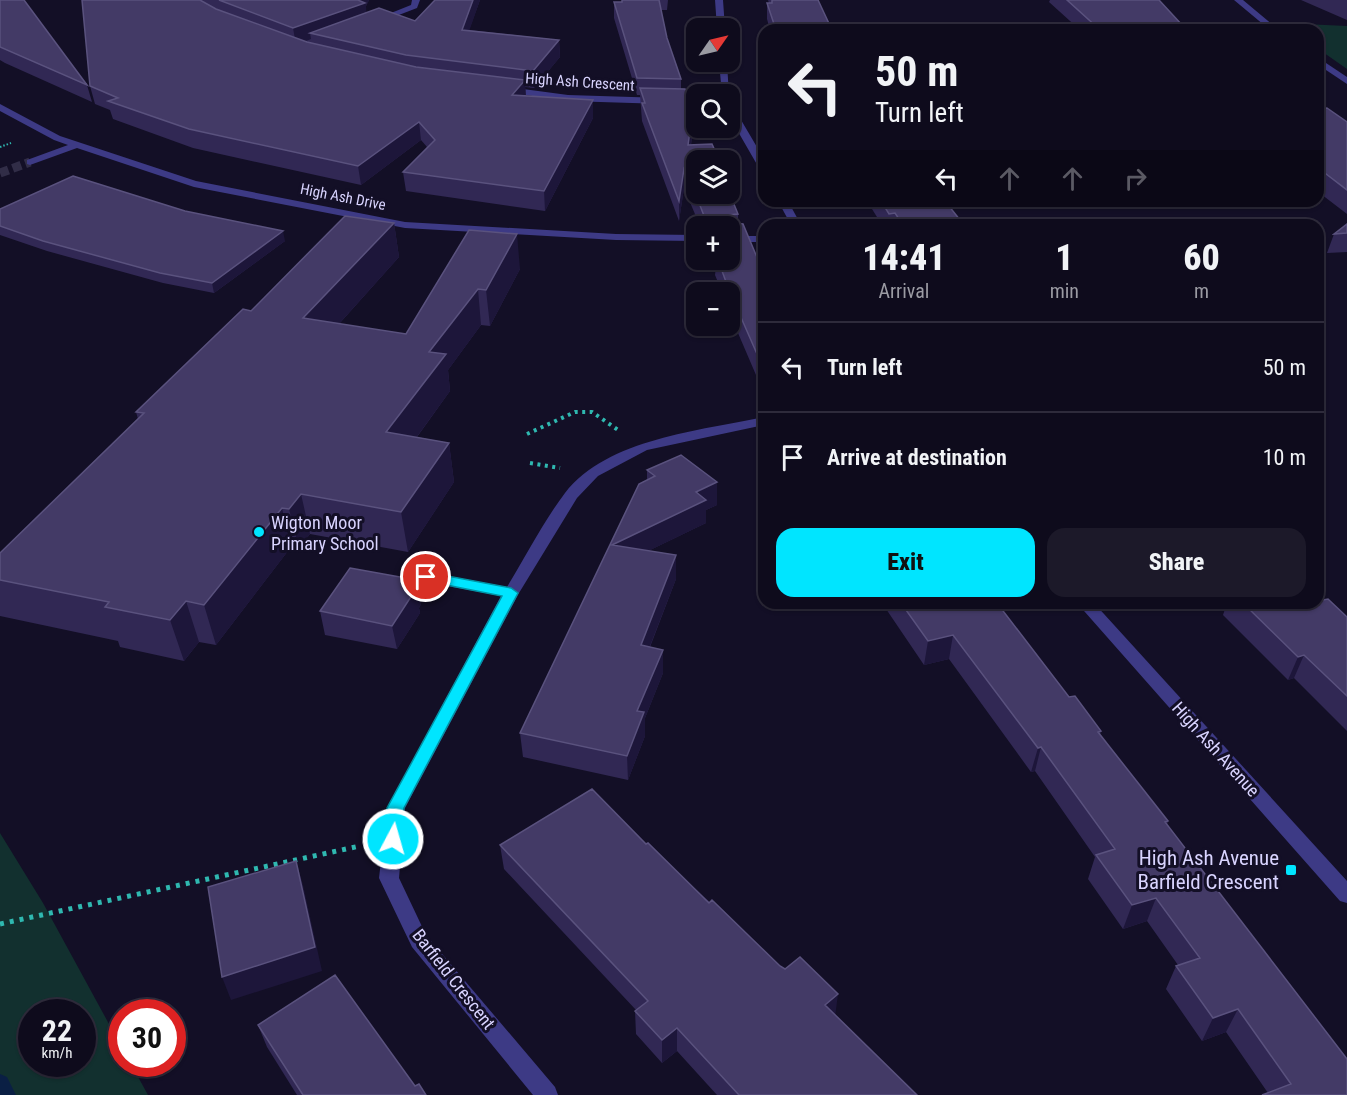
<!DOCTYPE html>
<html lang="en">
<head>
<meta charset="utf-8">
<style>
	body { margin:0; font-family:"Roboto Condensed",sans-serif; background:#1c1929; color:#f1f3f6; height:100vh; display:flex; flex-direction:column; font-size:22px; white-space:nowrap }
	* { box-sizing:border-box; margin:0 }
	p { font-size:20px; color:#9b9ba3 }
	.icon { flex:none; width:33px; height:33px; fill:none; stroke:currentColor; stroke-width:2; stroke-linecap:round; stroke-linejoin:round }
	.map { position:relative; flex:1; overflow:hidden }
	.side { position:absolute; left:758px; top:219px; width:566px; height:390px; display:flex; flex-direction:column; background:#0e0b1c; border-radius:18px; box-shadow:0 2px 4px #0004,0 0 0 2px #2e2b3b }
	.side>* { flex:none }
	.hud { position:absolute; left:758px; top:24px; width:566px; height:183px; border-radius:18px; box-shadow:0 2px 4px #0004,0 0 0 2px #2e2b3b; background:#0e0b1c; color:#f1f3f6; overflow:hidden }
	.needle { width:39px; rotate:56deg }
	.fabs { position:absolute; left:686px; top:18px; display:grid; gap:12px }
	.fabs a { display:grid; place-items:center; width:54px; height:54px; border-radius:12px; background:#0e0b1c; box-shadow:0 2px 4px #0004,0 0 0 2px #2e2b3b; font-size:30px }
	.speed { position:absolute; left:18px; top:999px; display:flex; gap:12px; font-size:30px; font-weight:700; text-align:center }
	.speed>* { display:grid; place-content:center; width:78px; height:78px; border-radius:50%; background:#0e0b1c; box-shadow:0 2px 4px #0004,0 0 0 2px #2e2b3b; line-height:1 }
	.speed small { font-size:15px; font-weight:400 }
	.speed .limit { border:9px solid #d22; background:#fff; color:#111 }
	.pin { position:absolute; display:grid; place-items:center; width:51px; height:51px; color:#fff; margin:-26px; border:3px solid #fff; border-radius:50%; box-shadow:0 2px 6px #0007 }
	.me { position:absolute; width:66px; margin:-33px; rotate:6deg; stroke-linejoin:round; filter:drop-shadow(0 0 4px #0008) }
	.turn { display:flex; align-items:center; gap:21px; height:126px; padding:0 18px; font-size:27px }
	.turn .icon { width:78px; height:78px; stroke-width:2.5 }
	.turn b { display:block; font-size:42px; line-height:51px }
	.lanes { display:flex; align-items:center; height:57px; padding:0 18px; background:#0003; justify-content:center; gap:30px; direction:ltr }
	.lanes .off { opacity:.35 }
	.eta { display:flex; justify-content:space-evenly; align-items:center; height:102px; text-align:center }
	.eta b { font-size:36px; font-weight:800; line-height:42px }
	.primary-button { display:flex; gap:12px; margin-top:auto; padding:12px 18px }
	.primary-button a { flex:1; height:69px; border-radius:18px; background:#00e5ff; color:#111; font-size:24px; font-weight:800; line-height:69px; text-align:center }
	.primary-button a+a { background:#1c1929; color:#f1f3f6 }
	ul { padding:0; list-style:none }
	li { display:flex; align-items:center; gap:18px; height:90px; padding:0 18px; border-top:2px solid #2e2b3b }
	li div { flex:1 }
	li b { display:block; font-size:22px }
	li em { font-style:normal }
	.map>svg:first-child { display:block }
</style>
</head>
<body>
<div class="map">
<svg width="1347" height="1095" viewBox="0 0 1347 1095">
	<rect width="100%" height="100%" fill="#130f26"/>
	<path fill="#12302f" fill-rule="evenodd" d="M 1282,23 L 1347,26 L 1347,69 L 1317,48 L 1317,30 L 1292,30 Z
		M 0,833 L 43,903 L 121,1046 L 122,1064 L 131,1064 L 148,1095 L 0,1095 ZM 32,1012 L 82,1012 L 82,1064 L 32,1064 Z"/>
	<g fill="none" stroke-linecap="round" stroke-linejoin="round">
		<path fill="#0a1f44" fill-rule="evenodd" d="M 0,1074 L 7,1077 L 16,1095 L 0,1095 Z"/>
		<path stroke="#312d47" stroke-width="9" stroke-dasharray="9 4.5" stroke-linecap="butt" d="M 0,173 L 30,162"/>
		<path stroke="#2fb8b0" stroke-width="2" stroke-dasharray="1.5 2" stroke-linecap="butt" d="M 0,147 L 11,143"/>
		<path stroke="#2fb8b0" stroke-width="4" stroke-dasharray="3 4.5" stroke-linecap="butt" d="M 527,434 L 575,412 L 592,412 L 618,430
			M 530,463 L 560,468"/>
		<path stroke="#2fb8b0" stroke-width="5" stroke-dasharray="4 6" stroke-linecap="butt" d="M 0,924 L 360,846"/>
		<path fill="#3d3a85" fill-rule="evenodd" d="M 412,0 L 420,0 L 417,8 L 378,23 L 371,21 L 411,5 Z
			M 715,0 L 723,0 L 725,28 L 717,28 Z
			M 1234,0 L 1243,0 L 1279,30 L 1270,30 Z
			M 1317,57 L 1347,77 L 1347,84 L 1317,64 Z
			M 719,62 L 727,62 L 729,96 L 722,94 Z
			M 508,87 L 568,95 L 696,99 L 696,105 L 568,101 L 505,92 L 504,90 Z
			M 0,104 L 60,136 L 196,181 L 405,222 L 616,234 L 696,235 L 696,241 L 616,240 L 405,228 L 194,187 L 77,148 L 30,165 L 27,164 L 27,160 L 68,145 L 54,140 L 0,111 Z
			M 729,105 L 734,108 L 764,159 L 764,171 L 759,168 L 729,116 Z
			M 778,201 L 788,201 L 801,225 L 791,225 Z
			M 729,236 L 764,236 L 764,242 L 729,242 Z
			M 764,417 L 764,425 L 647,450 L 598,476 L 577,498 L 519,593 L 405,808 L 399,878 L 426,935 L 555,1087 L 558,1095 L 533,1095 L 412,947 L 379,878 L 387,808 L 501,596 L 426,582 L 418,577 L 426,572 L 507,587 C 526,556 543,522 565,493 C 608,438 700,431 764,417 Z
			M 1077,603 L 1094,603 L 1347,881 L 1347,903 L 1340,901 Z"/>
	</g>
	<path fill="#312854" d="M 0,0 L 87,85 L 92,102 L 5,63 L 0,60 Z
		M 82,0 L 369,0 L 366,6 L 366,12 L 415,21 L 435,0 L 480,0 L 469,30 L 559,40 L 560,57 L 534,88 L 525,87 L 526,96 L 593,118 L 545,211 L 406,191 L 403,172 L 427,147 L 421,140 L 361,185 L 193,148 L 113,119 L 110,110 L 95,104 L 90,86 Z
		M 622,0 L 668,0 L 667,10 L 661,10 L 667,38 L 681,79 L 681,89 L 693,110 L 693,128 L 691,145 L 696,160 L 729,194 L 729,182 L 729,193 L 738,214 L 738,224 L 764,274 L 764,374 L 756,375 L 729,312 L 729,292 L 722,292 L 715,275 L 716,266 L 713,260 L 729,260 L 729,226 L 700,226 L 684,188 L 679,221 L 642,121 L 640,95 L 637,95 L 614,18 L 614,2 L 622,2 Z
		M 768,0 L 818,0 L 832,30 L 770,30 L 767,19 L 767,3 L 769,3 Z
		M 1050,0 L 1159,0 L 1183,26 L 1194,30 L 1080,30 L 1049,2 Z
		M 1301,0 L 1347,0 L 1347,20 Z
		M 1317,109 L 1347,122 L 1347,214 L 1317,191 Z
		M 867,201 L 945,201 L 964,225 L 882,225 Z
		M 0,209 L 185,211 L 285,241 L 214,293 L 163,283 L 47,251 L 0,235 Z
		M 394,223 L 399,257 L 339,324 L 406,334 L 469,230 L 520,269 L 490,326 L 481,325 L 448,370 L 450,391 L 417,437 L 449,443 L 454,482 L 408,552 L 310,534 L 299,548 L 291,547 L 216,645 L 199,642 L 184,661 L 120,647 L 118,641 L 0,616 L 0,553 L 138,419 L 136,412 L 251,311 Z
		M 1347,224 L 1347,252 L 1327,253 L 1334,234 Z
		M 764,422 L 764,449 L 761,445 L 762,423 Z
		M 647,470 L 717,505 L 706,510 L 706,523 L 648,551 L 676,579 L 650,647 L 663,673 L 645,718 L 645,736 L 628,780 L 523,757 L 520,733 L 647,480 Z
		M 1323,600 L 1347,617 L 1347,731 L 1294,678 L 1288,680 L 1223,615 L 1226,606 L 1223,603 L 1317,603 Z
		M 882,603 L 997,603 L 1069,697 L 1101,731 L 1100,735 L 1168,821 L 1167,825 L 1347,1095 L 1268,1093 L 1226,1032 L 1202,1041 L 1166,989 L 1176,966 L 1178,965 L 1147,921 L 1123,929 L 1088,879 L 1095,857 L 1035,771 L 1031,772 L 949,659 L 924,665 Z
		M 421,604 L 419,608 L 420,613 L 397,649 L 325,635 L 320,611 Z
		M 646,844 L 835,1016 L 917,1095 L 717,1095 L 677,1051 L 662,1063 L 636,1034 L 635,1011 L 636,1010 L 504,869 L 500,845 Z
		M 258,1025 L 415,1086 L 426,1095 L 297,1095 L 267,1047 Z"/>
	<path fill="#1d163a" d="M 358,0 L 369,0 L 366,6 L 367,19 L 310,33 L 311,39 L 296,45 L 293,28 Z
		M 473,0 L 480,0 L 464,46 L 462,30 Z
		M 559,40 L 560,57 L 534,88 L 533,71 Z
		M 525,80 L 526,98 L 512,95 Z
		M 593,100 L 593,118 L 545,211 L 544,191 Z
		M 693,110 L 693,128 L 688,164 L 688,145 Z
		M 419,122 L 421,140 L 361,185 L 358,166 Z
		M 684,169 L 684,188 L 679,221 L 679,201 Z
		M 394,223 L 399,257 L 311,355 L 303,318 Z
		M 283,231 L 285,241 L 214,293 L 212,283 Z
		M 517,234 L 520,269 L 490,326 L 486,290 Z
		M 478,289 L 481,325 L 448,370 L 450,391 L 392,471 L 386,432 L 429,352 Z
		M 449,443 L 454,482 L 408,552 L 401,512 Z
		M 717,482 L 717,505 L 706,510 L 706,523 L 613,568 L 612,545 L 696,492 Z
		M 301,494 L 310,534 L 299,548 L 289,509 Z
		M 282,508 L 291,547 L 216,645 L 204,605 Z
		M 676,555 L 676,579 L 641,669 L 641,645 Z
		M 417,580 L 421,604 L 419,608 L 420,613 L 397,649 L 392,626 Z
		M 186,601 L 199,642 L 184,661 L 170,620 Z
		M 953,635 L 949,659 L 924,665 L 928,641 Z
		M 663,650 L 663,673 L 645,718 L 645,736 L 628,780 L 627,756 L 637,711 Z
		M 1304,655 L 1294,678 L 1288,680 L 1298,657 Z
		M 1041,747 L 1035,771 L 1031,772 L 1038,748 Z
		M 296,861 L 303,885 L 322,971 L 231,1000 L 222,977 Z
		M 1156,898 L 1147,921 L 1123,929 L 1132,905 Z
		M 838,994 L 835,1017 L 825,1005 Z
		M 1238,1009 L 1226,1032 L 1202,1041 L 1213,1018 Z
		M 677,1028 L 677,1051 L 662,1063 L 662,1040 Z"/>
	<path fill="#433a66" stroke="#5a527e" stroke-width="1.5" d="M 0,0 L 24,0 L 87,85 L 0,47 Z
		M 82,0 L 200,0 L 216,9 L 307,42 L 416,67 L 525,80 L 512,95 L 593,100 L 544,191 L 403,172 L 435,140 L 419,122 L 358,166 L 189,129 L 108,101 L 118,98 L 90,86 Z
		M 219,0 L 358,0 L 365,3 L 293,28 Z
		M 435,0 L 473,0 L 462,30 L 559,40 L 533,71 L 406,55 L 310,33 L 379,8 L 415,21 Z
		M 622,0 L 659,0 L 667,38 L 681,79 L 637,78 L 614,2 L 622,2 Z
		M 772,0 L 818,0 L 832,30 L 776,30 L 767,3 L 772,3 Z
		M 1067,0 L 1159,0 L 1183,26 L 1189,26 L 1194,30 L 1118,30 L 1116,28 L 1099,29 Z
		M 640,88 L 685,89 L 693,110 L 688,145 L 712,144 L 719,160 L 696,160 L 696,194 L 729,194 L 729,192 L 738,214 L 728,215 L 727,222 L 743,224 L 764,274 L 764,353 L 757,354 L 729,290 L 718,260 L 729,260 L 729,226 L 708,226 L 692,185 L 684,169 L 679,201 L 642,103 L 645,103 Z
		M 1327,108 L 1347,122 L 1347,190 L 1317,167 L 1317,109 Z
		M 73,176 L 185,211 L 283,231 L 212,283 L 160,273 L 43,241 L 0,226 L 0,209 Z
		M 881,201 L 945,201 L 964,225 L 903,225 L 895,213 L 889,214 Z
		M 345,216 L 394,223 L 303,318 L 406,334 L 469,230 L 517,234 L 486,290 L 478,289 L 429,352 L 446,354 L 386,432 L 449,443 L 401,512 L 301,494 L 289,509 L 282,508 L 204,605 L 186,601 L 170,620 L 105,607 L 109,602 L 0,580 L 0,553 L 144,413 L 136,412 L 243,309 L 251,311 Z
		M 1347,224 L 1347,233 L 1334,234 Z
		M 681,455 L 717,482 L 696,492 L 706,500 L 612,545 L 676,555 L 641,645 L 663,650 L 637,711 L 644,712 L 627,756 L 520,733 L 639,484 L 655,476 L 647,470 Z
		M 350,568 L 417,580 L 412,589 L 416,589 L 392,626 L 320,611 Z
		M 1317,594 L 1323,600 L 1328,599 L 1347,617 L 1347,696 L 1304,655 L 1298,657 L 1243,603 L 1317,603 Z
		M 901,603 L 997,603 L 1069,697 L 1075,696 L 1101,731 L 1098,732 L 1168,821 L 1165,822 L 1347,1059 L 1347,1095 L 1262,1095 L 1291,1084 L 1238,1009 L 1213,1018 L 1176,966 L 1200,958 L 1156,898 L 1132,905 L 1096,855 L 1115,849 L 1041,747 L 1038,748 L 953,635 L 928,641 Z
		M 592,789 L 646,844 L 648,843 L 709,903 L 712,900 L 780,966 L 785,969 L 800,957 L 838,994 L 825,1005 L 917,1095 L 739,1095 L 677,1028 L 662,1040 L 635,1011 L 648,1001 L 500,845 Z
		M 296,861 L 315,947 L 222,977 L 208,887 Z
		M 335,975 L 415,1086 L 419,1084 L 426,1095 L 303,1095 L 258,1025 Z"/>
	<path fill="#00e5ff" stroke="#0095a6" stroke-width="1.5" d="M 426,572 L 511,588 L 518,593 L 404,808 L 399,844 L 387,844 L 384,839 L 387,808 L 502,596 L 421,580 L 419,577 Z"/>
	<g fill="#00e5ff" stroke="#130f26" stroke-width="2">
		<circle cx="259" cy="532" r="6"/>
		<rect x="1285" y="864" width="12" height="12" rx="3"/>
	</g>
	<g text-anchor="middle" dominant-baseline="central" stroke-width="6" stroke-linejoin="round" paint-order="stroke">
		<g font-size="15" fill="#d9d4ff" stroke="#130f26">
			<text transform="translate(580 82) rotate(4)">High Ash Crescent</text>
			<text transform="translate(343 197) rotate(11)">High Ash Drive</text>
		</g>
		<g font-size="18" fill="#d9d4ff" stroke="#130f26" text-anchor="start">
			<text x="271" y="522">Wigton Moor<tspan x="271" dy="21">Primary School</tspan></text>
		</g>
		<g font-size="18" fill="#d9d4ff" stroke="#130f26">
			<text transform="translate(1216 749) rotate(48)">High Ash Avenue</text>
			<text transform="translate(454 979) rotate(52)">Barfield Crescent</text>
		</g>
		<g font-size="21" fill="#d9d4ff" stroke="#130f26" text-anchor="end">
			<text x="1279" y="858">High Ash Avenue<tspan x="1279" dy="24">Barfield Crescent</tspan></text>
		</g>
	</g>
</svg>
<div class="fabs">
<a><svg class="needle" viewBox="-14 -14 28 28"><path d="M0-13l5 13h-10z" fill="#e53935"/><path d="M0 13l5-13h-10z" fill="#9b9ba3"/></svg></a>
<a><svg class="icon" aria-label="search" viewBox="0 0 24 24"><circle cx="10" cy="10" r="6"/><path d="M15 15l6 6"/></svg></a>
<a><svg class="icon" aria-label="layers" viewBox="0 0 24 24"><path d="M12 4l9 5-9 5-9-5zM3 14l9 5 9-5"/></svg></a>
<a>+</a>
<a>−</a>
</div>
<div class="speed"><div>22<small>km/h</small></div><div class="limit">30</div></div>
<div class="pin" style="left:426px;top:577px;background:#d93025"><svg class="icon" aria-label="arrive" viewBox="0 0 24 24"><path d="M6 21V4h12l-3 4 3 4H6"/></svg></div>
<svg class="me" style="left:393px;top:839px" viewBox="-20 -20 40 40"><circle r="17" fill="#00e5ff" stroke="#fff" stroke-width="3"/><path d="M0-11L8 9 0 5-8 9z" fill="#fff"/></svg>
<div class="hud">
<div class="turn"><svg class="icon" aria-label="left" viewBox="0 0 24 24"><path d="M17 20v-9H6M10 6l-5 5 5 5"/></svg><div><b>50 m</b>Turn left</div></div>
<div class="lanes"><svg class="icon" aria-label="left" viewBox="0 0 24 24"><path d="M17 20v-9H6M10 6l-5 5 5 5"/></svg><svg class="icon off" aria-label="ahead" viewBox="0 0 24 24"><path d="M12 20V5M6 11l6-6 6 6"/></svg><svg class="icon off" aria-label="ahead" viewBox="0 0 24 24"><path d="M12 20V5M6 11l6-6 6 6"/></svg><svg class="icon off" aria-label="right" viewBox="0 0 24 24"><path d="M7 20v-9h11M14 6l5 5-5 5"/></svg></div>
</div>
<section class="side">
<div class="eta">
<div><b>14:41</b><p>Arrival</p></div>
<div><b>1</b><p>min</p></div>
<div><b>60</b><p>m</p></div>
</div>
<ul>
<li><svg class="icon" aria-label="left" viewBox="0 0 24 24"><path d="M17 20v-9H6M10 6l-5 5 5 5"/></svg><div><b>Turn left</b></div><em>50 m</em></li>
<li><svg class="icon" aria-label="arrive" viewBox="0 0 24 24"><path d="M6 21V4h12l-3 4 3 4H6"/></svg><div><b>Arrive at destination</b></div><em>10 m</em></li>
</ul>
<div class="primary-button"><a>Exit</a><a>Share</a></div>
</section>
</div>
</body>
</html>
